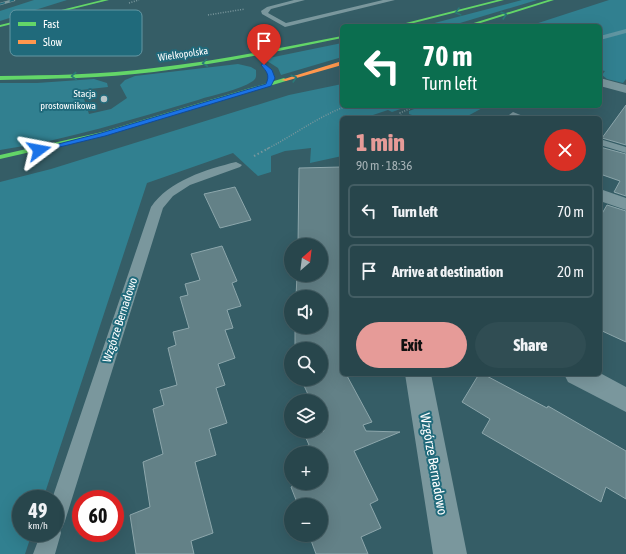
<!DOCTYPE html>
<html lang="en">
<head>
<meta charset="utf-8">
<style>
	body { margin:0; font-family:"Asap Condensed",sans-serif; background:#304d53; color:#f1f3f6; height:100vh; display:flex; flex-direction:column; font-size:15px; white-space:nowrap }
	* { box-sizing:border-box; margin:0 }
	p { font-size:13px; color:#a5b1b5 }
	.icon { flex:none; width:22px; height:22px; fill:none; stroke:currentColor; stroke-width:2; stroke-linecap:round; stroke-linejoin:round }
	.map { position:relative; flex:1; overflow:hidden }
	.sheet { position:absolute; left:340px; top:116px; width:262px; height:260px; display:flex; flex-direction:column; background:#28464c; border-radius:6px; box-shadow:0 4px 16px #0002,0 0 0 1px #445e64 }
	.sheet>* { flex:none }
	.guide { position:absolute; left:340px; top:24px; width:262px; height:84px; border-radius:6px; box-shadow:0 4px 16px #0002,0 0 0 1px #445e64; background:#0b6e4f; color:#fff; overflow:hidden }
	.needle { width:26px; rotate:28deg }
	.buttons { position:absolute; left:284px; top:238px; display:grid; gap:8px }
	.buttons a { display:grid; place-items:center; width:44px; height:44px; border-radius:50%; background:#28464c; box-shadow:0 4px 16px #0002,0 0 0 1px #445e64; font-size:20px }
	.speed { position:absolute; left:12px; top:490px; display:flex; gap:8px; font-size:20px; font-weight:700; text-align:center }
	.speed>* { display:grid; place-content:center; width:52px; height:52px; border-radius:50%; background:#28464c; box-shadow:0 4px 16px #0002,0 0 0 1px #445e64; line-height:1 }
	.speed small { font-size:10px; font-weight:400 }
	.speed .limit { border:6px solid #d22; background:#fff; color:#111 }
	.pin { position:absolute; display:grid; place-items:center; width:34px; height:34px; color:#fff; margin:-41px -17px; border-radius:50% 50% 50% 0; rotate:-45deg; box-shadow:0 0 4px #0007 }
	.pin .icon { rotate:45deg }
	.me { position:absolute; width:44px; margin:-22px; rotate:77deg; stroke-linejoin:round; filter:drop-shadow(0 0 3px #0008) }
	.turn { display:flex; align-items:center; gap:14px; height:84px; padding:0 16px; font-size:18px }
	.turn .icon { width:52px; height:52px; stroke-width:2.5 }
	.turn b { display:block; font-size:28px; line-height:34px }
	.round { display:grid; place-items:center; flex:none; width:42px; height:42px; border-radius:21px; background:#304d53 }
	.summary { display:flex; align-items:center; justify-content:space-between; height:68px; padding:0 16px }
	h1 { font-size:24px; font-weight:800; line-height:30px; color:#e69b98 }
	.action { display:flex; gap:8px; margin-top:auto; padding:8px 16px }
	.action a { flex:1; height:46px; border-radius:24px; background:#e69b98; color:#111; font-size:16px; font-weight:800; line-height:46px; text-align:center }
	.action a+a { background:#304d53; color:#f1f3f6 }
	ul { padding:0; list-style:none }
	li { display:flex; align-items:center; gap:12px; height:54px; margin:0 8px 6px; padding:0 8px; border:2px solid #445e64; border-radius:6px }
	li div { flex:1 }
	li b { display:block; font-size:15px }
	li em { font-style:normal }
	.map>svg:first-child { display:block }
</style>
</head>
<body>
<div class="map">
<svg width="626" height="554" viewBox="0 0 626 554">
	<rect width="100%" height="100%" fill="#355d66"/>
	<path fill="#318090" d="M 34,0 L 67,0 L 0,21 L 0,11 Z
		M 522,0 L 537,0 L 450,26 L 423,26 Z
		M 609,0 L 626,0 L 626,79 L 623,83 L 607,79 L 602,75 L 605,71 L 600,70 L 600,26 L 529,26 Z
		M 342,43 L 342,57 L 281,75 L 278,68 L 264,59 Z
		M 238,64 L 251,67 L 256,70 C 256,75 257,78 253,81 C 238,91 215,94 198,100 C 133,119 67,140 0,150 L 0,83 L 37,83 L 94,79 L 107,83 L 108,87 L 81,90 L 89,114 L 111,109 L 127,98 L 120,85 L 125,80 L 135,76 Z
		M 342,84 L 342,106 L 409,106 L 392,112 L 388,110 L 364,118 L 342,118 L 342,156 L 310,163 L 311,148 L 285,151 L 271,156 L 271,172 L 258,176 L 233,153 L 147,183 L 43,499 L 21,499 L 21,533 L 32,533 L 25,554 L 0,554 L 0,182 L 51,169 L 289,95 Z
		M 422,106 L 486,106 L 464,118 L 421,118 L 409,114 L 409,111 Z"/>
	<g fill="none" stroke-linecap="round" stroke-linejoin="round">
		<path fill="#6095a1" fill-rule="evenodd" d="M 626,29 L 626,33 L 600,40 L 600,36 Z"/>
	</g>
	<path fill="#638187" stroke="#8da7ac" d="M 626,105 L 626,145 L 602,138 Z
		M 600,147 L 626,154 L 626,196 L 614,192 L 620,181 L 600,174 Z
		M 342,167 L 342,374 L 346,374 L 372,422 L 363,425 L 366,431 L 400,432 L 354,451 L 378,500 L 370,504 L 381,528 L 361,537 L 368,554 L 316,554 L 309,535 L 321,535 L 321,505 L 298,505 L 291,487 L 301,483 L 321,483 L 321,453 L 303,453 L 301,449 L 309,445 L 303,431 L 324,431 L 321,425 L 321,401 L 311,401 L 301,379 L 321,379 L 321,349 L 295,349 L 295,327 L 321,327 L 321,297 L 296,297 L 297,275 L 321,275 L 321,245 L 298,245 L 299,168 Z
		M 235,187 L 251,220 L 220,228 L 204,194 Z
		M 607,205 L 626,211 L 626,342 L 600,330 L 600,217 Z
		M 222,246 L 237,281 L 232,283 L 241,306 L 227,310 L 233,328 L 225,330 L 235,358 L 218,364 L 225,385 L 216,388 L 227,423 L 209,429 L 216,455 L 195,462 L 213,533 L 191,541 L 194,554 L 136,554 L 130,515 L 150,507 L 143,462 L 163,454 L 153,409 L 164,405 L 160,390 L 177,385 L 168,348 L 176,345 L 173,332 L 189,328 L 180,297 L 188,295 L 185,284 L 200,280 L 191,254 Z
		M 479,374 L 483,374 L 547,408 L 548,406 L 626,451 L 626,499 L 606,487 L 601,502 L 482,433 L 490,419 L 462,402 Z"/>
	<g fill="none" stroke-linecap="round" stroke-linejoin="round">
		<path stroke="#7a979d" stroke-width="1.5" stroke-dasharray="1 1.5" stroke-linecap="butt" d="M 129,3 L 139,0
			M 208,15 L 245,9
			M 402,118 L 400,113 L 416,106
			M 267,149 C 294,135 319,116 347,106"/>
		<path stroke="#7a979d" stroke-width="2" stroke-dasharray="1.5 2.5" stroke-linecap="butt" d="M 254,156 L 269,148"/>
		<path fill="#7a979d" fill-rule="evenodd" d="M 294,0 L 305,0 L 271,9 L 268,13 L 286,23 L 383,0 L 395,0 L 285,27 L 262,14 L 261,11 L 267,7 Z
			M 513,112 L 528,118 L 505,118 Z
			M 600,139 L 626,147 L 626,153 L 600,145 Z
			M 236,162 L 242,165 L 240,167 L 190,185 L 173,196 L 163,208 L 65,521 L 62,528 L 60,529 L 61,533 L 55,554 L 33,554 L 41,533 L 55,533 L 55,499 L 52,499 L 151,207 C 168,181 207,169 236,162 Z"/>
		<path fill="#7a979d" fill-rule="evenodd" d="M 600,78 L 626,85 L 626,93 L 600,86 Z
			M 600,189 L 626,198 L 626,210 L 600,201 Z
			M 600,373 L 626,387 L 626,412 L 568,382 L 564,374 Z
			M 405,374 L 431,374 L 467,554 L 433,554 Z"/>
		<path fill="#63d668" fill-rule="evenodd" d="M 102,0 L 109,0 L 0,27 L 0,25 Z
			M 497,0 L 504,0 L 402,26 L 394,26 Z
			M 548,0 L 554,0 L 471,26 L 464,26 Z
			M 342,36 L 342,38 C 280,51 217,64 154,72 C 103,78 51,79 0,80 L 0,76 C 51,75 103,75 154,68 C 217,61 280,48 342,36 Z
			M 284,78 L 287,80 L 286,81 L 105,135 L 0,159 L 0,155 L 102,132 Z"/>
		<path fill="#ff974d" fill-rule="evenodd" d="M 342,61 L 342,65 L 286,81 L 281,80 Z"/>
		<defs>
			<path id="rail" d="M 0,4 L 14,0"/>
		</defs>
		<use href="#rail" stroke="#7c989d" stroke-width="2.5"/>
		<use href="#rail" stroke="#206a7b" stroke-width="1.5" stroke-dasharray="5" stroke-linecap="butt"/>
	</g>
	<defs><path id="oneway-chevron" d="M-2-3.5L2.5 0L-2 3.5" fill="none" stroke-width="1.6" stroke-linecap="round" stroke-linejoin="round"/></defs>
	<g stroke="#2a7a78">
		<use href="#oneway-chevron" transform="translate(458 12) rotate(165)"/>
		<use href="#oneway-chevron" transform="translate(504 15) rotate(-17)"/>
		<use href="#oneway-chevron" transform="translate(205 63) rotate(172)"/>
		<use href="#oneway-chevron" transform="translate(74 76) rotate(177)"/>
		<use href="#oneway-chevron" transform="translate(294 78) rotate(-17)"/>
	</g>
	<path fill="#1a73e8" stroke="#114b97" d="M 264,63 L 272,70 L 275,78 L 271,86 L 105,136 L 39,152 L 35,150 L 101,133 L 266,84 C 270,75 267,72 261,65 Z"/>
	<circle fill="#b8c6c9" stroke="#206a7b" stroke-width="1.5" cx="104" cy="99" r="4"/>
	<g text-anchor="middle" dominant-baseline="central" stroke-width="4" stroke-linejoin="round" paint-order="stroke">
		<g font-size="10" fill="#fff" stroke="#206a7b">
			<text transform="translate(183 54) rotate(-8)">Wielkopolska</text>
		</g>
		<g font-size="10" fill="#fff" stroke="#206a7b" text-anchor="end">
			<text x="96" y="93">Stacja<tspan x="96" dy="12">prostownikowa</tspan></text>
		</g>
		<g font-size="12" fill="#fff" stroke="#206a7b">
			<text transform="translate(120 320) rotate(-72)">Wzgórze Bernadowo</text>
		</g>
		<g font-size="14" fill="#fff" stroke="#206a7b">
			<text transform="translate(434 464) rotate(80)">Wzgórze Bernadowo</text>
		</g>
	</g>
	<rect x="10" y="10" width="132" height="46" rx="6" fill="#206a7b" stroke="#6397a3" stroke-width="1"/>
	<rect x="18" y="22" width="18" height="4" fill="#63d668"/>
	<rect x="18" y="40" width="18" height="4" fill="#ff974d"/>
	<g font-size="11" fill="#fff">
		<text x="43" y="28">Fast</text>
		<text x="43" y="46">Slow</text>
	</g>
</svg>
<div class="buttons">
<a><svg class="needle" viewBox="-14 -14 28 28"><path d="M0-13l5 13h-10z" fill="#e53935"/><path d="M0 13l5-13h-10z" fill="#a5b1b5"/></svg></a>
<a><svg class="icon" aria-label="sound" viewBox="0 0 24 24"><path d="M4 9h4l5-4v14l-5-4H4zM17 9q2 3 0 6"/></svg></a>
<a><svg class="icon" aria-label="search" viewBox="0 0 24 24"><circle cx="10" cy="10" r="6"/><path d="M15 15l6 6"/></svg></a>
<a><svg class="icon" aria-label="layers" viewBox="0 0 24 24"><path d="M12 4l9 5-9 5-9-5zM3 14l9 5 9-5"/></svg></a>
<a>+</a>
<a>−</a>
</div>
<div class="speed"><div>49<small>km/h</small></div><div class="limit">60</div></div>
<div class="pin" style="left:264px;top:65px;background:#d93025"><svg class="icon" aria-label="arrive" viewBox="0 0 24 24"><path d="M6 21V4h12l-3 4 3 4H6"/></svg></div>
<svg class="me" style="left:39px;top:150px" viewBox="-20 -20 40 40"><path d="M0-17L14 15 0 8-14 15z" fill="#1a73e8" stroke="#fff" stroke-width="4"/></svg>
<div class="guide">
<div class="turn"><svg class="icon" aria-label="left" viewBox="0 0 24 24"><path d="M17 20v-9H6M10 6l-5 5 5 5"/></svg><div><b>70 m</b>Turn left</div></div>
</div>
<section class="sheet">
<div class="summary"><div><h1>1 min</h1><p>90 m · 18:36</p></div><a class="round" style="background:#d93025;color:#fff"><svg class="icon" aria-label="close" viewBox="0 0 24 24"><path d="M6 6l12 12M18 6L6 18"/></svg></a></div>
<ul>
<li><svg class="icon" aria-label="left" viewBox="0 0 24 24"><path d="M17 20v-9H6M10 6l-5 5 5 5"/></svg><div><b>Turn left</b></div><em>70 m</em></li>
<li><svg class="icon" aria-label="arrive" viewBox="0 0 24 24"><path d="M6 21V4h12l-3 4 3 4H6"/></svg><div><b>Arrive at destination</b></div><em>20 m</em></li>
</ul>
<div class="action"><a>Exit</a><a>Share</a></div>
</section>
</div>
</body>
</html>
